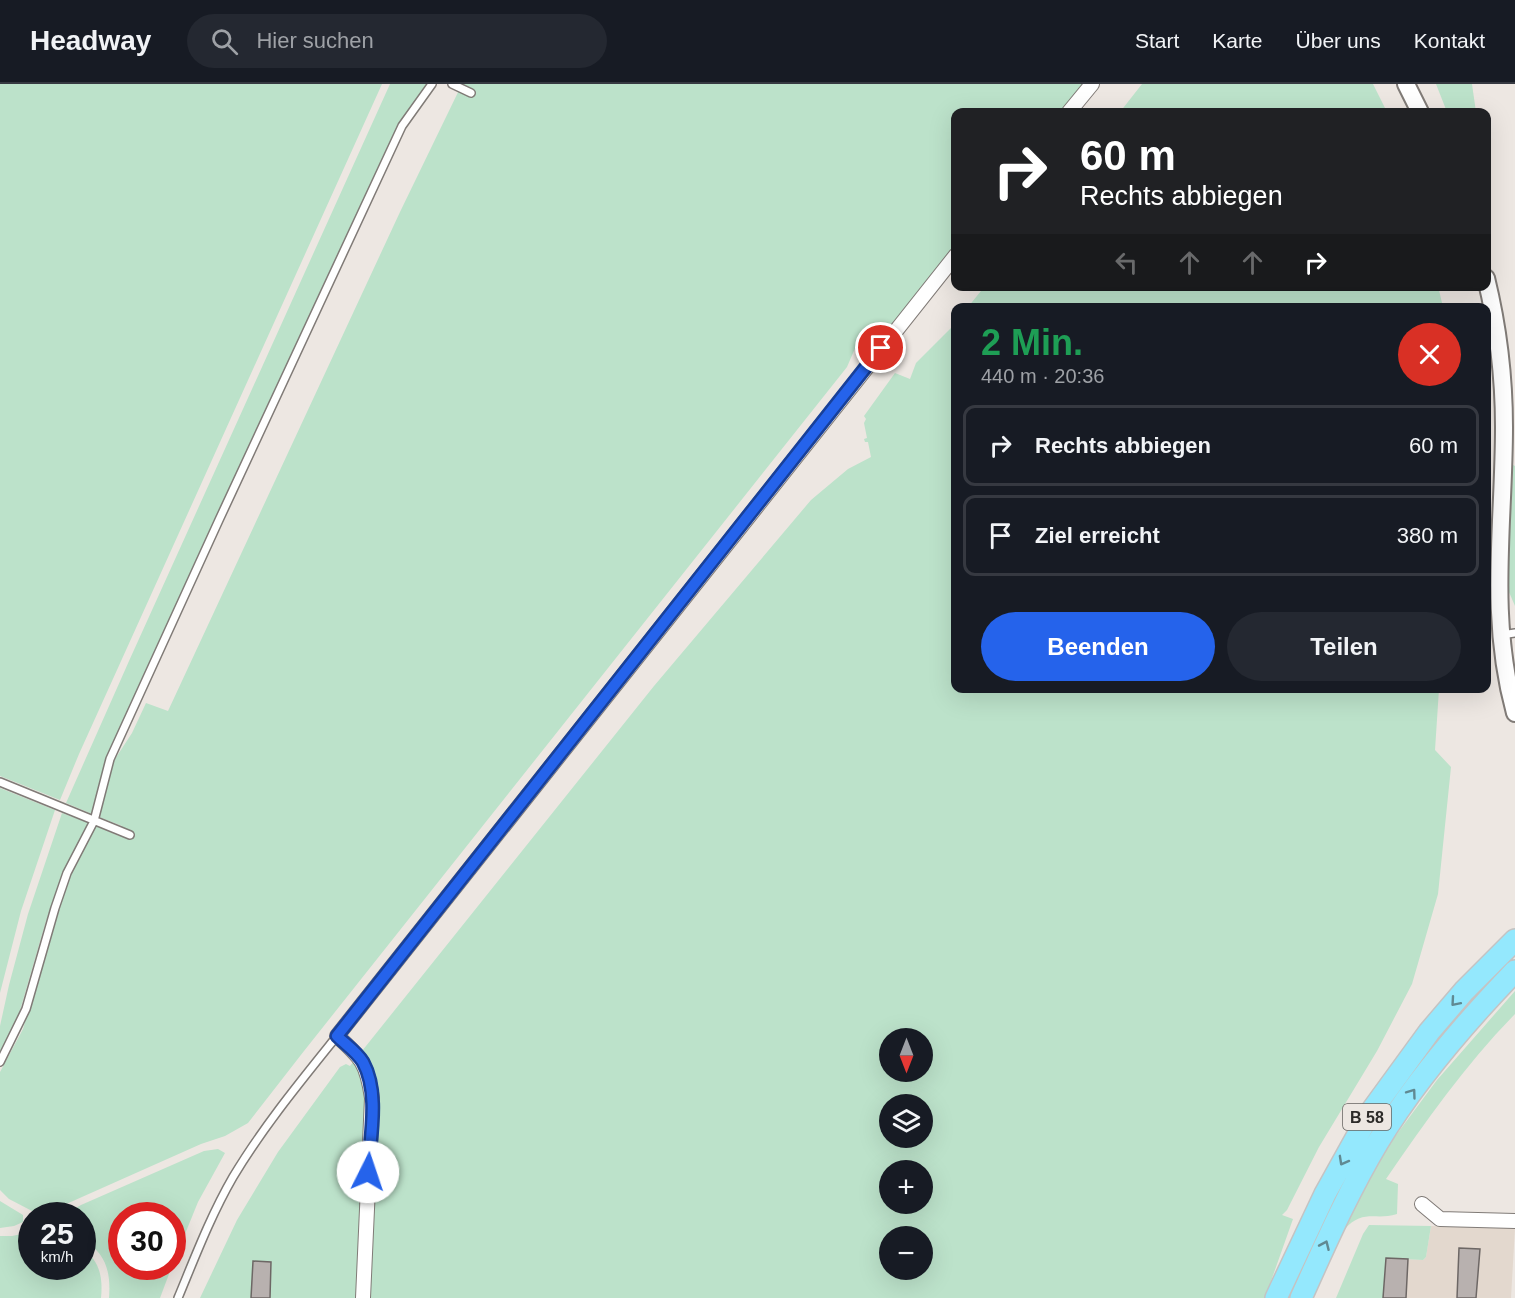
<!DOCTYPE html>
<html lang="de">
<head>
<meta charset="utf-8">
<style>
	body { margin:0; font-family:Helvetica,sans-serif; background:#242831; color:#f1f3f6; height:100vh; display:flex; flex-direction:column; font-size:22px; white-space:nowrap }
	* { box-sizing:border-box; margin:0 }
	p { font-size:20px; color:#9ea1a6 }
	.icon { flex:none; width:33px; height:33px; fill:none; stroke:currentColor; stroke-width:2; stroke-linecap:round; stroke-linejoin:round }
	.map { position:relative; flex:1; overflow:hidden }
	.details { position:absolute; left:951px; top:219px; width:540px; height:390px; display:flex; flex-direction:column; background:#171b24; border-radius:12px; box-shadow:0 6px 24px #0002 }
	.details>* { flex:none }
	.hud { position:absolute; left:951px; top:24px; width:540px; height:183px; border-radius:12px; box-shadow:0 6px 24px #0002; background:#202124; color:#fff; overflow:hidden }
	.needle { width:39px; rotate:180deg }
	.fabs { position:absolute; left:879px; top:944px; display:grid; gap:12px }
	.fabs a { display:grid; place-items:center; width:54px; height:54px; border-radius:50%; background:#171b24; box-shadow:0 6px 24px #0002; font-size:30px }
	.speed { position:absolute; left:18px; top:1118px; display:flex; gap:12px; font-size:30px; font-weight:700; text-align:center }
	.speed>* { display:grid; place-content:center; width:78px; height:78px; border-radius:50%; background:#171b24; box-shadow:0 6px 24px #0002; line-height:1 }
	.speed small { font-size:15px; font-weight:400 }
	.speed .limit { border:9px solid #d22; background:#fff; color:#111 }
	.pin { position:absolute; display:grid; place-items:center; width:51px; height:51px; color:#fff; margin:-26px; border:3px solid #fff; border-radius:50%; box-shadow:0 2px 6px #0007 }
	.me { position:absolute; width:66px; margin:-33px; rotate:4deg; stroke-linejoin:round; filter:drop-shadow(0 0 4px #0008) }
	.turn { display:flex; align-items:center; gap:21px; height:126px; padding:0 30px; font-size:27px }
	.turn .icon { width:78px; height:78px; stroke-width:2.5 }
	.turn b { display:block; font-size:42px; line-height:51px }
	.lanes { display:flex; align-items:center; height:57px; padding:0 30px; background:#0003; justify-content:center; gap:30px; direction:ltr }
	.lanes .off { opacity:.35 }
	.round { display:grid; place-items:center; flex:none; width:63px; height:63px; border-radius:32px; background:#242831 }
	.head { display:flex; align-items:center; justify-content:space-between; height:102px; padding:0 30px }
	h1 { font-size:36px; font-weight:700; line-height:45px; color:#1e9e55 }
	.button { display:flex; gap:12px; margin-top:auto; padding:12px 30px }
	.button a { flex:1; height:69px; border-radius:36px; background:#2563eb; color:#fff; font-size:24px; font-weight:700; line-height:69px; text-align:center }
	.button a+a { background:#242831; color:#f1f3f6 }
	ul { padding:0; list-style:none }
	li { display:flex; align-items:center; gap:18px; height:81px; margin:0 12px 9px; padding:0 18px; border:3px solid #363941; border-radius:12px }
	li div { flex:1 }
	li b { display:block; font-size:22px }
	li em { font-style:normal }
	header { display:flex; align-items:center; gap:36px; box-sizing:border-box; height:84px; padding:0 30px; background:#171b24; border-bottom:2px solid #363941 }
	header strong { font-size:28px }
	nav { display:flex; gap:33px; margin-inline-start:auto; font-size:21px }
	.search { width:420px; height:54px; background:#242831; display:flex; align-items:center; gap:15px; box-sizing:border-box; padding:0 21px; border-radius:33px; color:#9ea1a6; font-size:22px }
	.map>svg:first-child { display:block }
</style>
</head>
<body>
<header>
<strong>Headway</strong>
<div class="search"><svg class="icon" aria-label="search" viewBox="0 0 24 24"><circle cx="10" cy="10" r="6"/><path d="M15 15l6 6"/></svg>Hier suchen</div>
<nav><a>Start</a><a>Karte</a><a>Über uns</a><a>Kontakt</a></nav>
</header>
<div class="map">
<svg width="1515" height="1214" viewBox="0 0 1515 1214">
	<rect width="100%" height="100%" fill="#ede7e2"/>
	<path fill="#e3d8ce" d="M 1431,1142 L 1515,1144 L 1511,1214 L 1383,1214 L 1386,1174 L 1423,1176 L 1426,1173 Z"/>
	<path fill="#bce2ca" fill-rule="evenodd" d="M 0,0 L 382,0 L 79,670 L 60,716 L 0,692 Z
		M 390,0 L 429,0 L 399,39 L 136,608 L 108,672 L 92,730 L 66,719 L 129,577 Z
		M 462,0 L 1085,0 L 1063,28 L 956,28 L 955,162 L 885,249 L 875,244 L 862,248 L 847,283 L 304,967 L 248,1039 L 225,1052 L 201,1060 L 55,1125 L 34,1128 L 9,1115 L 0,1106 L 0,988 L 23,945 L 46,864 L 71,790 L 96,742 L 119,752 L 122,742 L 99,733 L 113,678 L 132,649 L 146,619 L 168,627 L 400,128 Z
		M 1142,0 L 1373,0 L 1387,28 L 1120,28 Z
		M 1436,0 L 1472,0 L 1476,28 L 1447,28 Z
		M 985,202 L 1438,202 L 1443,223 L 968,223 Z
		M 955,240 L 956,604 L 1439,605 L 1435,666 L 1451,683 L 1438,810 L 1412,900 L 1377,967 L 1319,1063 L 1287,1126 L 1282,1131 L 1293,1135 L 1265,1214 L 200,1214 L 237,1136 L 278,1068 L 340,983 L 346,980 L 350,982 L 654,602 L 811,416 L 848,385 L 871,373 L 868,358 L 865,358 L 864,355 L 867,354 L 864,339 L 866,335 L 864,332 L 895,289 L 910,295 L 916,279 ZM 890,954 L 922,954 L 922,987 L 890,987 ZM 890,1020 L 922,1020 L 922,1053 L 890,1053 ZM 890,1086 L 922,1086 L 922,1119 L 890,1119 ZM 890,1152 L 922,1152 L 922,1185 L 890,1185 Z
		M 1513,381 L 1515,382 L 1515,522 L 1509,508 L 1508,493 Z
		M 0,704 L 55,726 L 21,827 L 0,909 Z
		M 62,729 L 89,739 L 63,788 L 46,837 L 17,937 L 0,970 L 0,942 L 9,901 L 28,830 Z
		M 1515,907 L 1515,930 C 1466,980 1426,1037 1386,1095 L 1398,1100 L 1397,1130 C 1375,1137 1363,1124 1344,1146 L 1361,1106 L 1385,1066 L 1437,996 Z
		M 218,1065 L 225,1069 L 198,1118 L 172,1182 L 172,1131 L 122,1131 L 122,1182 L 172,1182 L 160,1214 L 109,1214 C 111,1188 106,1169 83,1156 L 82,1131 L 63,1131 L 81,1121 L 204,1067 Z
		M 0,1117 L 23,1131 L 23,1138 L 14,1142 L 0,1144 Z
		M 1369,1141 L 1431,1142 L 1426,1173 L 1423,1176 L 1386,1174 L 1383,1214 L 1336,1214 L 1363,1150 Z
		M 31,1148 L 32,1182 L 82,1182 L 83,1165 C 100,1177 103,1194 101,1214 L 0,1214 L 0,1152 L 12,1152 Z"/>
	<path fill="#b8b1af" stroke="#6d6765" stroke-width="1.5" d="M 1459,1164 L 1480,1165 L 1476,1214 L 1457,1214 Z
		M 1386,1174 L 1408,1175 L 1406,1214 L 1383,1214 Z
		M 253,1177 L 271,1178 L 270,1214 L 251,1214 Z"/>
	<g fill="none" stroke-linecap="round" stroke-linejoin="round">
		<defs>
			<path id="service" d="M 452,0 L 471,9
				M 1501,551 L 1515,549
				M 0,698 L 130,751
				M 0,978 L 26,925 L 55,824 L 67,789 L 94,737 L 110,675 L 219,436 L 402,42 L 432,0
				M 178,1214 C 195,1173 211,1131 233,1093 C 263,1043 300,998 337,952"/>
			<path id="minor" d="M 1069,28 L 1092,0
				M 1422,1120 L 1440,1135 L 1515,1137
				M 363,1214 L 372,1014 C 367,980 362,974 337,952 L 956,171"/>
			<path id="tertiary" d="M 1406,0 L 1420,28
				M 1486,194 C 1498,243 1504,293 1504,343 C 1504,442 1488,531 1515,629"/>
			<path id="primary" d="M 1276,1214 L 1325,1110 L 1370,1029 L 1429,948 L 1464,907 L 1515,856
				M 1301,1214 C 1325,1161 1348,1108 1378,1058 C 1415,997 1465,939 1515,887"/>
		</defs>
		<use href="#service" stroke="#807b77" stroke-width="10"/>
		<use href="#minor" stroke="#807b77" stroke-width="16"/>
		<use href="#tertiary" stroke="#807b77" stroke-width="20"/>
		<use href="#primary" stroke="#c4c3c3" stroke-width="24"/>
		<use href="#service" stroke="#fff" stroke-width="7"/>
		<use href="#minor" stroke="#fff" stroke-width="14"/>
		<use href="#tertiary" stroke="#fff" stroke-width="16"/>
		<use href="#primary" stroke="#94e8fd" stroke-width="21"/>
	</g>
	<defs><path id="oneway-chevron" d="M-2-3.5L2.5 0L-2 3.5" fill="none" stroke-width="1.6" stroke-linecap="round" stroke-linejoin="round" transform="scale(1.5)"/></defs>
	<g stroke="#608992">
		<use href="#oneway-chevron" transform="translate(1455 918) rotate(131)"/>
		<use href="#oneway-chevron" transform="translate(1412 1009) rotate(-54)"/>
		<use href="#oneway-chevron" transform="translate(1343 1077) rotate(119)"/>
		<use href="#oneway-chevron" transform="translate(1325 1161) rotate(-66)"/>
	</g>
	<g fill="none" stroke-linecap="round" stroke-linejoin="round">
		<defs>
			<path id="route" d="M 368,1088 C 370,1054 380,1009 363,978 C 357,968 345,960 337,952 L 881,264"/>
		</defs>
		<use href="#route" stroke="#184099" stroke-width="15"/>
		<use href="#route" stroke="#2563eb" stroke-width="10"/>
	</g>
	<g text-anchor="middle" dominant-baseline="central" stroke-width="5" stroke-linejoin="round" paint-order="stroke">
		<rect fill="#ede7e2" stroke="#666360" stroke-width="1.5" x="1343" y="1020" width="48" height="26" rx="4.5"/>
		<g font-size="16" font-weight="bold" fill="#2c2a28">
			<text x="1367" y="1033">B 58</text>
		</g>
	</g>
</svg>
<div class="fabs">
<a><svg class="needle" viewBox="-14 -14 28 28"><path d="M0-13l5 13h-10z" fill="#e53935"/><path d="M0 13l5-13h-10z" fill="#9ea1a6"/></svg></a>
<a><svg class="icon" aria-label="layers" viewBox="0 0 24 24"><path d="M12 4l9 5-9 5-9-5zM3 14l9 5 9-5"/></svg></a>
<a>+</a>
<a>−</a>
</div>
<div class="speed"><div>25<small>km/h</small></div><div class="limit">30</div></div>
<div class="pin" style="left:881px;top:264px;background:#d93025"><svg class="icon" aria-label="arrive" viewBox="0 0 24 24"><path d="M6 21V4h12l-3 4 3 4H6"/></svg></div>
<svg class="me" style="left:368px;top:1088px" viewBox="-20 -20 40 40"><circle r="19" fill="#fff"/><path d="M0-13L10 11 0 6-10 11z" fill="#2563eb"/></svg>
<div class="hud">
<div class="turn"><svg class="icon" aria-label="right" viewBox="0 0 24 24"><path d="M7 20v-9h11M14 6l5 5-5 5"/></svg><div><b>60 m</b>Rechts abbiegen</div></div>
<div class="lanes"><svg class="icon off" aria-label="left" viewBox="0 0 24 24"><path d="M17 20v-9H6M10 6l-5 5 5 5"/></svg><svg class="icon off" aria-label="ahead" viewBox="0 0 24 24"><path d="M12 20V5M6 11l6-6 6 6"/></svg><svg class="icon off" aria-label="ahead" viewBox="0 0 24 24"><path d="M12 20V5M6 11l6-6 6 6"/></svg><svg class="icon" aria-label="right" viewBox="0 0 24 24"><path d="M7 20v-9h11M14 6l5 5-5 5"/></svg></div>
</div>
<section class="details">
<div class="head"><div><h1>2 Min.</h1><p>440 m · 20:36</p></div><a class="round" style="background:#d93025;color:#fff"><svg class="icon" aria-label="close" viewBox="0 0 24 24"><path d="M6 6l12 12M18 6L6 18"/></svg></a></div>
<ul>
<li><svg class="icon" aria-label="right" viewBox="0 0 24 24"><path d="M7 20v-9h11M14 6l5 5-5 5"/></svg><div><b>Rechts abbiegen</b></div><em>60 m</em></li>
<li><svg class="icon" aria-label="arrive" viewBox="0 0 24 24"><path d="M6 21V4h12l-3 4 3 4H6"/></svg><div><b>Ziel erreicht</b></div><em>380 m</em></li>
</ul>
<div class="button"><a>Beenden</a><a>Teilen</a></div>
</section>
</div>
</body>
</html>
